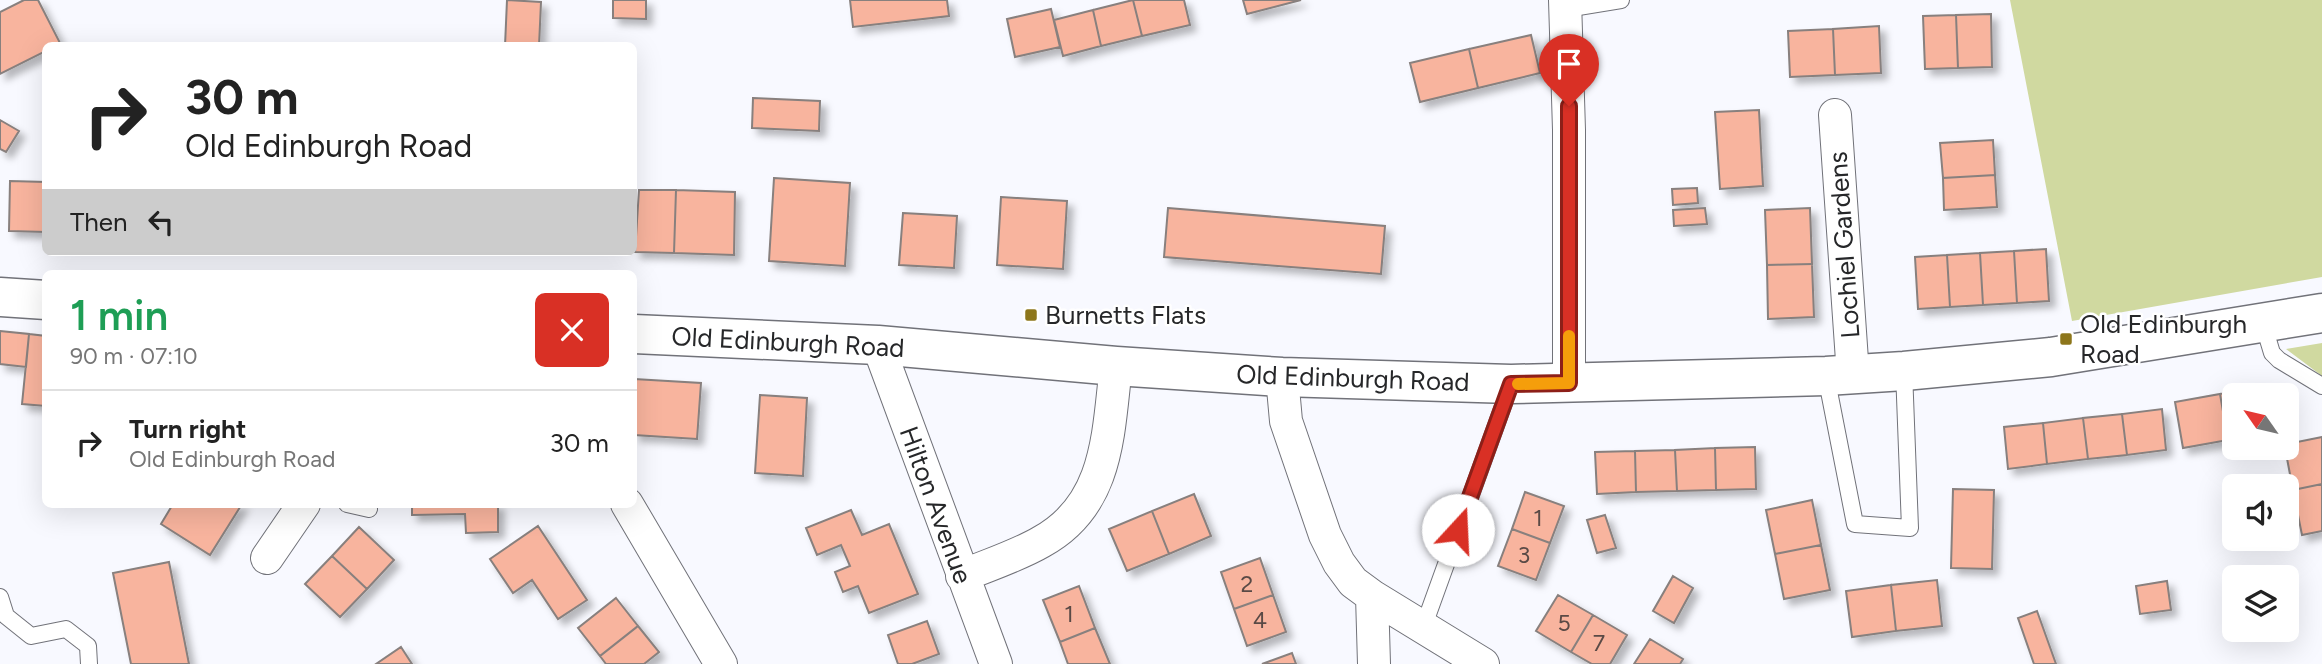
<!DOCTYPE html>
<html lang="en">
<head>
<meta charset="utf-8">
<style>
	body { margin:0; font-family:Figtree,sans-serif; background:#f6f6f6; color:#222; height:100vh; display:flex; flex-direction:column; font-size:26px; white-space:nowrap }
	* { box-sizing:border-box; margin:0 }
	p { font-size:23px; color:#767676 }
	.icon { flex:none; width:38px; height:38px; fill:none; stroke:currentColor; stroke-width:2; stroke-linecap:round; stroke-linejoin:round }
	.map { position:relative; flex:1; overflow:hidden }
	.side { position:absolute; left:42px; top:270px; width:595px; height:238px; display:flex; flex-direction:column; background:#fff; border-radius:10px; box-shadow:0 7px 28px #0002 }
	.side>* { flex:none }
	.guide { position:absolute; left:42px; top:42px; width:595px; height:214px; border-radius:10px; box-shadow:0 7px 28px #0002; background:#fff; color:#222; overflow:hidden }
	.needle { width:46px; rotate:304deg }
	.controls { position:absolute; left:2222px; top:383px; display:grid; gap:14px }
	.controls a { display:grid; place-items:center; width:77px; height:77px; border-radius:10px; background:#fff; box-shadow:0 7px 28px #0002; font-size:35px }
	.pin { position:absolute; display:grid; place-items:center; width:60px; height:60px; color:#fff; margin:-72px -30px; border-radius:50% 50% 50% 0; rotate:-45deg; box-shadow:0 0 7px #0007 }
	.pin .icon { rotate:45deg }
	.me { position:absolute; width:77px; margin:-38px; rotate:20deg; stroke-linejoin:round; filter:drop-shadow(0 0 5px #0008) }
	.turn { display:flex; align-items:center; gap:24px; height:147px; padding:0 28px; font-size:32px }
	.turn .icon { width:91px; height:91px; stroke-width:2.5 }
	.turn b { display:block; font-size:49px; line-height:60px }
	.then { display:flex; align-items:center; height:66px; padding:0 28px; background:#0003; gap:14px; font-size:26px }
	.round { display:grid; place-items:center; flex:none; width:74px; height:74px; border-radius:10px; background:#f6f6f6 }
	.overview { display:flex; align-items:center; justify-content:space-between; height:119px; padding:0 28px }
	h1 { font-size:42px; font-weight:600; line-height:52px; color:#1e9e55 }
	ul { padding:0; list-style:none }
	li { display:flex; align-items:center; gap:21px; height:105px; padding:0 28px; border-top:2px solid #e0e0e0 }
	li div { flex:1 }
	li b { display:block; font-size:26px }
	li em { font-style:normal }
	.map>svg:first-child { display:block }
</style>
</head>
<body>
<div class="map">
<svg width="2322" height="664" viewBox="0 0 2322 664">
	<defs>
		<filter id="shadow"><feDropShadow dx="6" dy="6" stdDeviation="3.5" flood-color="#0004"/></filter>
	</defs>
	<rect width="100%" height="100%" fill="#f8f9ff"/>
	<path fill="#d0d9a0" d="M 2010,0 L 2322,0 L 2322,277 L 2072,321 Z
		M 2322,343 L 2322,376 L 2286,349 Z"/>
	<path fill="#f8b49e" stroke="#88807e" stroke-width="2" filter="url(#shadow)" d="M 24,0 L 38,0 L 60,43 L 46,46 L 46,51 L 0,74 L 0,12 Z
		M 507,0 L 541,2 L 539,46 L 505,46 Z
		M 613,0 L 646,0 L 646,19 L 613,18 Z
		M 850,0 L 947,0 L 949,16 L 853,27 Z
		M 1133,0 L 1184,0 L 1190,25 L 1142,36 Z
		M 1133,0 L 1142,36 L 1101,46 L 1093,10 Z
		M 1243,0 L 1301,0 L 1247,14 Z
		M 1051,9 L 1060,47 L 1015,57 L 1007,19 Z
		M 1093,10 L 1101,46 L 1063,56 L 1054,20 Z
		M 1991,14 L 1992,67 L 1958,68 L 1956,15 Z
		M 1956,15 L 1958,68 L 1925,69 L 1923,16 Z
		M 1879,26 L 1881,73 L 1835,75 L 1833,29 Z
		M 1833,29 L 1835,75 L 1790,77 L 1788,31 Z
		M 1531,35 L 1540,73 L 1478,88 L 1469,49 Z
		M 1469,49 L 1478,88 L 1420,102 L 1410,63 Z
		M 753,98 L 820,101 L 819,131 L 752,128 Z
		M 1759,110 L 1763,186 L 1720,189 L 1715,112 Z
		M 0,120 L 19,131 L 6,152 L 0,149 Z
		M 1993,140 L 1995,175 L 1943,178 L 1940,143 Z
		M 1995,175 L 1997,207 L 1944,210 L 1943,178 Z
		M 774,178 L 850,183 L 845,266 L 769,261 Z
		M 10,181 L 46,182 L 46,232 L 9,231 Z
		M 1697,188 L 1698,203 L 1673,205 L 1672,189 Z
		M 639,190 L 676,190 L 674,253 L 635,252 Z
		M 676,190 L 735,192 L 734,255 L 674,253 Z
		M 1001,197 L 1067,201 L 1063,269 L 997,265 Z
		M 1168,208 L 1385,226 L 1381,274 L 1164,257 Z
		M 1705,208 L 1707,224 L 1674,226 L 1673,210 Z
		M 1810,208 L 1812,264 L 1767,265 L 1765,210 Z
		M 903,213 L 957,216 L 954,268 L 899,265 Z
		M 2046,249 L 2049,301 L 2017,303 L 2014,251 Z
		M 2014,251 L 2017,303 L 1983,305 L 1980,253 Z
		M 1980,253 L 1983,305 L 1950,307 L 1947,255 Z
		M 1947,255 L 1950,307 L 1918,309 L 1915,257 Z
		M 1812,264 L 1814,317 L 1768,319 L 1767,265 Z
		M 0,331 L 29,334 L 26,367 L 0,364 Z
		M 29,334 L 46,336 L 46,406 L 22,404 Z
		M 634,379 L 701,383 L 697,439 L 634,435 Z
		M 2265,386 L 2266,396 L 2235,396 L 2235,438 L 2228,440 L 2220,394 Z
		M 2220,394 L 2228,440 L 2183,448 L 2175,402 Z
		M 760,395 L 807,398 L 803,476 L 755,473 Z
		M 2162,409 L 2166,450 L 2127,455 L 2122,414 Z
		M 2122,414 L 2127,455 L 2088,459 L 2083,418 Z
		M 2083,418 L 2088,459 L 2047,464 L 2043,423 Z
		M 2043,423 L 2047,464 L 2008,469 L 2004,427 Z
		M 2322,437 L 2322,484 L 2293,490 L 2285,448 L 2287,448 L 2287,444 Z
		M 1755,447 L 1756,489 L 1716,490 L 1715,448 Z
		M 1715,448 L 1716,490 L 1677,491 L 1675,450 Z
		M 1675,450 L 1677,491 L 1636,492 L 1635,451 Z
		M 1635,451 L 1636,492 L 1597,494 L 1595,452 Z
		M 2322,484 L 2322,531 L 2302,535 L 2293,490 Z
		M 1953,489 L 1994,490 L 1992,569 L 1951,568 Z
		M 1525,492 L 1564,506 L 1550,543 L 1512,529 Z
		M 1194,494 L 1211,536 L 1169,554 L 1152,511 Z
		M 1812,500 L 1821,545 L 1775,554 L 1766,510 Z
		M 173,504 L 242,504 L 210,555 L 161,524 Z
		M 412,504 L 498,504 L 498,532 L 466,533 L 465,514 L 412,515 Z
		M 851,510 L 862,535 L 889,524 L 918,594 L 869,613 L 858,586 L 843,592 L 835,572 L 850,566 L 841,545 L 817,555 L 806,528 Z
		M 1152,511 L 1169,554 L 1127,571 L 1109,529 Z
		M 1605,515 L 1616,548 L 1597,553 L 1587,520 Z
		M 538,526 L 587,600 L 558,619 L 532,580 L 513,593 L 490,559 Z
		M 359,527 L 394,560 L 367,589 L 332,556 Z
		M 1512,529 L 1550,543 L 1536,580 L 1498,566 Z
		M 1821,545 L 1830,590 L 1784,599 L 1775,554 Z
		M 332,556 L 367,589 L 340,617 L 305,584 Z
		M 1260,558 L 1273,595 L 1234,609 L 1221,572 Z
		M 169,562 L 189,664 L 131,664 L 113,573 Z
		M 1673,576 L 1693,588 L 1674,623 L 1653,611 Z
		M 1937,580 L 1942,626 L 1896,631 L 1891,585 Z
		M 2167,581 L 2171,610 L 2140,614 L 2136,586 Z
		M 1891,585 L 1896,631 L 1852,637 L 1846,591 Z
		M 1079,586 L 1095,628 L 1060,642 L 1043,600 Z
		M 1273,595 L 1286,632 L 1247,646 L 1234,609 Z
		M 1558,595 L 1593,615 L 1571,652 L 1536,631 Z
		M 616,598 L 638,626 L 600,656 L 578,628 Z
		M 2037,611 L 2056,664 L 2034,664 L 2018,618 Z
		M 1593,615 L 1627,635 L 1610,664 L 1592,664 L 1571,652 Z
		M 927,621 L 939,654 L 912,664 L 898,664 L 888,635 Z
		M 638,626 L 659,652 L 644,664 L 606,664 L 600,656 Z
		M 1095,628 L 1110,664 L 1068,664 L 1060,642 Z
		M 1650,639 L 1683,659 L 1680,664 L 1634,664 Z
		M 401,647 L 412,664 L 376,664 Z
		M 1292,653 L 1296,664 L 1262,664 Z"/>
	<g fill="none" stroke-linecap="round" stroke-linejoin="round">
		<defs>
			<path id="service" d="M 1566,9 L 1621,0
				M 2263,323 L 2272,353 L 2279,360 L 2322,386
				M 1826,376 L 1855,524 L 1910,528 L 1904,371
				M 347,504 L 369,509
				M 0,597 L 6,616 L 31,636 L 66,629 L 88,646 L 89,664
				M 1423,628 L 1511,384"/>
			<path id="minor" d="M 1565,0 L 1569,130 L 1569,383
				M 1835,115 L 1853,375
				M 878,345 L 996,664
				M 1282,377 L 1286,421 L 1325,535 L 1339,563 L 1353,582 L 1372,596 L 1483,664
				M 627,504 L 721,664
				M 267,558 L 304,504
				M 962,576 C 988,565 1017,556 1041,542 C 1109,505 1108,433 1116,366
				M 1372,596 L 1374,664"/>
			<path id="tertiary" d="M 0,297 L 46,300
				M 634,334 L 878,345 L 1116,366 L 1282,377 L 1511,384 L 1826,376 L 1904,371 L 2051,357 L 2322,313"/>
		</defs>
		<use href="#service" stroke="#717279" stroke-width="18"/>
		<use href="#minor" stroke="#717279" stroke-width="34"/>
		<use href="#tertiary" stroke="#717279" stroke-width="41"/>
		<use href="#service" stroke="#fff" stroke-width="16"/>
		<use href="#minor" stroke="#fff" stroke-width="32"/>
		<use href="#tertiary" stroke="#fff" stroke-width="38"/>
	</g>
	<g fill="none" stroke-linecap="round" stroke-linejoin="round">
		<defs>
			<path id="route" d="M 1458,530 L 1511,384 L 1569,383 L 1569,106"/>
		</defs>
		<use href="#route" stroke="#8d1f18" stroke-width="18"/>
		<use href="#route" stroke="#d93025" stroke-width="12"/>
		<path stroke="#f59e0b" stroke-width="12" d="M 1518,384 L 1569,383 L 1569,336"/>
	</g>
	<g fill="#8d761b" stroke="#fff" stroke-width="2.5">
		<rect x="1024" y="308" width="14" height="14" rx="3.5"/>
		<rect x="2059" y="332" width="14" height="14" rx="3.5"/>
	</g>
	<g text-anchor="middle" dominant-baseline="central" stroke-width="5" stroke-linejoin="round" paint-order="stroke">
		<g font-size="23" fill="#5a4a46">
			<text x="1538" y="518">1</text>
			<text x="1524" y="555">3</text>
			<text x="1247" y="584">2</text>
			<text x="1069" y="614">1</text>
			<text x="1260" y="620">4</text>
			<text x="1564" y="623">5</text>
			<text x="1599" y="643">7</text>
		</g>
		<g font-size="26" fill="#262729" stroke="#fff">
			<text transform="translate(1844 245) rotate(-94)">Lochiel Gardens</text>
			<text transform="translate(788 342) rotate(3)">Old Edinburgh Road</text>
			<text transform="translate(1353 378) rotate(2)">Old Edinburgh Road</text>
			<text transform="translate(936 505) rotate(70)">Hilton Avenue</text>
		</g>
		<g font-size="26" fill="#262729" stroke="#fff" text-anchor="start">
			<text x="1045" y="315">Burnetts Flats</text>
			<text x="2080" y="324">Old Edinburgh<tspan x="2080" dy="30">Road</tspan></text>
		</g>
	</g>
</svg>
<div class="controls">
<a><svg class="needle" viewBox="-14 -14 28 28"><path d="M0-13l5 13h-10z" fill="#e53935"/><path d="M0 13l5-13h-10z" fill="#767676"/></svg></a>
<a><svg class="icon" aria-label="sound" viewBox="0 0 24 24"><path d="M4 9h4l5-4v14l-5-4H4zM17 9q2 3 0 6"/></svg></a>
<a><svg class="icon" aria-label="layers" viewBox="0 0 24 24"><path d="M12 4l9 5-9 5-9-5zM3 14l9 5 9-5"/></svg></a>
</div>
<div class="pin" style="left:1569px;top:106px;background:#d93025"><svg class="icon" aria-label="arrive" viewBox="0 0 24 24"><path d="M6 21V4h12l-3 4 3 4H6"/></svg></div>
<svg class="me" style="left:1458px;top:530px" viewBox="-20 -20 40 40"><circle r="19" fill="#fff"/><path d="M0-13L10 11 0 6-10 11z" fill="#d93025"/></svg>
<div class="guide">
<div class="turn"><svg class="icon" aria-label="right" viewBox="0 0 24 24"><path d="M7 20v-9h11M14 6l5 5-5 5"/></svg><div><b>30 m</b>Old Edinburgh Road</div></div>
<div class="then">Then<svg class="icon" aria-label="left" viewBox="0 0 24 24"><path d="M17 20v-9H6M10 6l-5 5 5 5"/></svg></div>
</div>
<section class="side">
<div class="overview"><div><h1>1 min</h1><p>90 m · 07:10</p></div><a class="round" style="background:#d93025;color:#fff"><svg class="icon" aria-label="close" viewBox="0 0 24 24"><path d="M6 6l12 12M18 6L6 18"/></svg></a></div>
<ul>
<li><svg class="icon" aria-label="right" viewBox="0 0 24 24"><path d="M7 20v-9h11M14 6l5 5-5 5"/></svg><div><b>Turn right</b><p>Old Edinburgh Road</p></div><em>30 m</em></li>
</ul>
</section>
</div>
</body>
</html>
